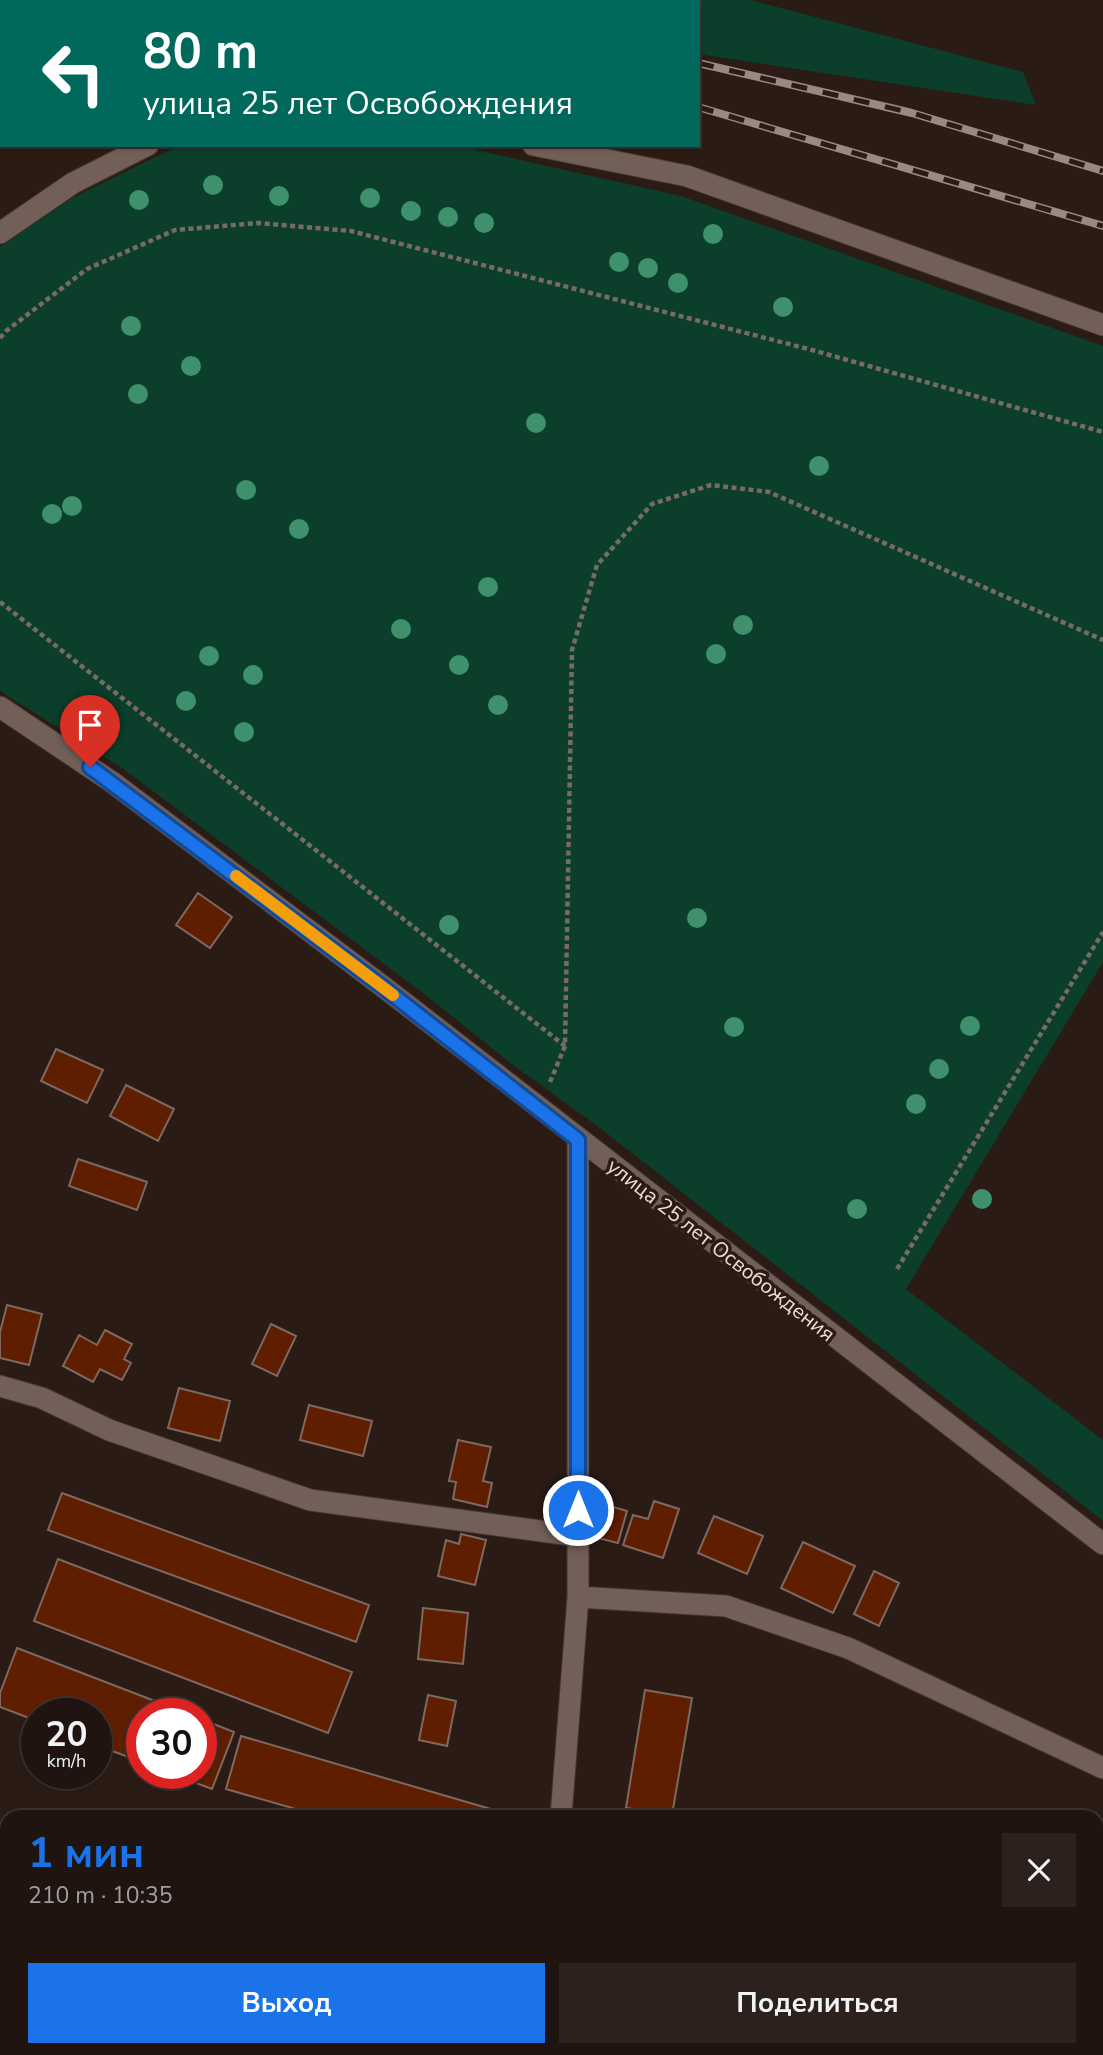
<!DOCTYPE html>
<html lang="ru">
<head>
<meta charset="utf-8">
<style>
	body { margin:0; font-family:"Nunito Sans",sans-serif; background:#2d211e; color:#f1f3f6; height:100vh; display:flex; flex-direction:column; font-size:26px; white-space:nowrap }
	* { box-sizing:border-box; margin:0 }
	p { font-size:23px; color:#a29e9f }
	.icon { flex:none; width:38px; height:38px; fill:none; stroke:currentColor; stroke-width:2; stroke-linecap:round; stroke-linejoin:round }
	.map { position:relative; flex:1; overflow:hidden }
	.panel { position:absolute; left:0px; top:1810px; width:1104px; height:247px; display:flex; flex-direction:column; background:#201410; border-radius:21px 21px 0 0; box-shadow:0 2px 5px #0004,0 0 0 2px #3d3330 }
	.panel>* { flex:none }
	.guide { position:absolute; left:0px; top:0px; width:700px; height:147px; box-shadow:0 2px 5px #0004,0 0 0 2px #3d3330; background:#00695c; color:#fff; overflow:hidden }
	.speed { position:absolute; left:21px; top:1698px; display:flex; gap:14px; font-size:35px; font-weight:700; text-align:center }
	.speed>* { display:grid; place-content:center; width:91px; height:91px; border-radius:50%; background:#201410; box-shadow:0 2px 5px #0004,0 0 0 2px #3d3330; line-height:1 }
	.speed small { font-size:18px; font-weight:400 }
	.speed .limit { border:10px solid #d22; background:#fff; color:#111 }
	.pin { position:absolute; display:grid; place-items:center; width:60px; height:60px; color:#fff; margin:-72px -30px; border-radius:50% 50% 50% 0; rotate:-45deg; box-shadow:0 0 7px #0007 }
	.pin .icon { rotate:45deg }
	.me { position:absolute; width:77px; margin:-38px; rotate:0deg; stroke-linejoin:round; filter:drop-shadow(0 0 5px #0008) }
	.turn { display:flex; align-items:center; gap:24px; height:147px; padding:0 28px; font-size:32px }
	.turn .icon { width:91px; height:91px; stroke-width:2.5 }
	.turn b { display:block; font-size:49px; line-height:60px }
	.round { display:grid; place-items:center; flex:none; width:74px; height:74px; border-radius:0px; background:#2d211e }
	.summary { display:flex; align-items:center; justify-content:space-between; height:119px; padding:0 28px }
	h1 { font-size:42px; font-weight:700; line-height:52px; color:#1a73e8 }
	.primary-button { display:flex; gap:14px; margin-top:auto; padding:14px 28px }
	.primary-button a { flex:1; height:80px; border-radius:0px; background:#1a73e8; color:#fff; font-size:28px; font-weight:700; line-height:80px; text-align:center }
	.primary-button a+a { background:#2d211e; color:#f1f3f6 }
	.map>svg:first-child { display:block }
</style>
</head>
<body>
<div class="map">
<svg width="1103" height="2055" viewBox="0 0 1103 2055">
	<rect width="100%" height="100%" fill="#2b1b15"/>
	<path fill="#0b3e2b" d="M 339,0 L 751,0 L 1023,72 L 1036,105 L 698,54 L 698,2 L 351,2 Z
		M 180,145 L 454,145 L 681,196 L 1103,346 L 1103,962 L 906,1289 L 1103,1440 L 1103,1521 L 600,1128 L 513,1065 L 423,993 L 122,768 L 0,691 L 0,247 L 72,198 Z"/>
	<path fill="#5f1e00" stroke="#7d6961" stroke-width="2" d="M 198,893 L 232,917 L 210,948 L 176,925 Z
		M 56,1049 L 103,1070 L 87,1103 L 41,1081 Z
		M 126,1085 L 174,1109 L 158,1141 L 110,1116 Z
		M 78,1159 L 147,1182 L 137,1210 L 69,1186 Z
		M 7,1305 L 42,1314 L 29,1365 L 0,1358 L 0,1332 Z
		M 271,1324 L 296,1336 L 277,1376 L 252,1364 Z
		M 105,1330 L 132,1344 L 124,1359 L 131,1363 L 122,1380 L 100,1369 L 93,1382 L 63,1366 L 79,1335 L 97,1345 Z
		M 179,1388 L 230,1401 L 220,1441 L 168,1428 Z
		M 309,1405 L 372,1421 L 363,1456 L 300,1440 Z
		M 458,1440 L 491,1447 L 483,1481 L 492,1483 L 487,1507 L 453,1499 L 456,1482 L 449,1481 Z
		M 62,1493 L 369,1605 L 356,1642 L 48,1530 Z
		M 654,1501 L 679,1509 L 663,1558 L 623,1545 L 633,1515 L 648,1519 Z
		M 603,1504 L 627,1511 L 618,1543 L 594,1537 Z
		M 714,1516 L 763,1536 L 747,1574 L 698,1553 Z
		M 461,1534 L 486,1540 L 475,1585 L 438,1576 L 446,1540 L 459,1544 Z
		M 803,1542 L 855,1566 L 833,1613 L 781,1588 Z
		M 58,1559 L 352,1672 L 328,1733 L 34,1621 Z
		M 874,1571 L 899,1583 L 879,1626 L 854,1614 Z
		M 423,1608 L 468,1613 L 463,1664 L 418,1659 Z
		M 17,1648 L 186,1713 L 142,1713 L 142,1762 L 96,1745 L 96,1713 L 37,1713 L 37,1721 L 0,1707 L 0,1693 Z
		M 645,1690 L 692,1698 L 672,1815 L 626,1808 Z
		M 428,1695 L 456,1701 L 447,1746 L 419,1740 Z
		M 201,1719 L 234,1732 L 212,1789 L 169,1773 L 201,1773 Z
		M 241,1736 L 494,1810 L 492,1816 L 320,1816 L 226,1789 Z
		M 0,1834 L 7,1835 L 7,1867 L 0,1866 Z
		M 1097,1895 L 1103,1898 L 1102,1976 L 1097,1974 Z
		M 93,2049 L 131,2049 L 129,2055 L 91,2055 Z
		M 337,2049 L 391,2049 L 391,2055 L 337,2055 Z
		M 611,2049 L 668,2049 L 667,2055 L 610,2055 Z
		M 747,2049 L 792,2049 L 791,2055 L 746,2055 Z"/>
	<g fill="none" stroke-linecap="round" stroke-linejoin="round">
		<defs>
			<path id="minor" d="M 533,145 L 687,176 L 1103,325
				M 0,233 L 73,183 L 148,145
				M 0,707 L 112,782 L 385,988 L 1103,1544
				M 0,1386 L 42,1398 L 109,1430 L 310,1500 L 578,1536
				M 578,1597 L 726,1606 L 848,1648 L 1103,1768
				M 561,1816 L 578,1597 L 578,1140
				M 834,2049 L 839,2055
				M 526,2055 L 526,2049"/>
		</defs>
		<use href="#minor" stroke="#423531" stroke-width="23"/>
		<path stroke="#786a65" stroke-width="4.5" stroke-dasharray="5 3.5" stroke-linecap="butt" d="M 0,338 L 6,331 L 87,269 L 175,230 L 258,223 L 351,231 L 812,350 L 1103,432
			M 0,602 L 565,1046
			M 550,1082 L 565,1046 L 572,650 L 597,565 L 652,504 L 711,485 L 769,492 L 1103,640
			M 897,1269 L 1103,932"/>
		<use href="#minor" stroke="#725f57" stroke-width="21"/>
		<defs>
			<path id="rail" d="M 271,0 L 300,2
				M 698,63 L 912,113 L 1103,171
				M 0,76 L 2,76
				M 698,107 L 1103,226"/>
		</defs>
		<use href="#rail" stroke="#978a84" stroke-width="8"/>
		<use href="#rail" stroke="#2b1b15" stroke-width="5" stroke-dasharray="16" stroke-linecap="butt"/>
	</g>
	<g fill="#3f906c">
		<circle cx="213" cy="185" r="10"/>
		<circle cx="279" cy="196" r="10"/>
		<circle cx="370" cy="198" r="10"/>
		<circle cx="139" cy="200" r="10"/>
		<circle cx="411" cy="211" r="10"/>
		<circle cx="448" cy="217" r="10"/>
		<circle cx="484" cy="223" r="10"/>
		<circle cx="713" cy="234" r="10"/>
		<circle cx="619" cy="262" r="10"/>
		<circle cx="648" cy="268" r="10"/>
		<circle cx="678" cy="283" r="10"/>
		<circle cx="783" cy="307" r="10"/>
		<circle cx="131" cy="326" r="10"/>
		<circle cx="191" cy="366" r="10"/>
		<circle cx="138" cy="394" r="10"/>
		<circle cx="536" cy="423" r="10"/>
		<circle cx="819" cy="466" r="10"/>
		<circle cx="246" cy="490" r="10"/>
		<circle cx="72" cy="506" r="10"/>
		<circle cx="52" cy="514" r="10"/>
		<circle cx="299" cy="529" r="10"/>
		<circle cx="488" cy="587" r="10"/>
		<circle cx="743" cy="625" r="10"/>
		<circle cx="401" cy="629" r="10"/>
		<circle cx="716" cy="654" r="10"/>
		<circle cx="209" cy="656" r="10"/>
		<circle cx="459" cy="665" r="10"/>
		<circle cx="253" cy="675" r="10"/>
		<circle cx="186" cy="701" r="10"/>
		<circle cx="498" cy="705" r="10"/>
		<circle cx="244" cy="732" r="10"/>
		<circle cx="697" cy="918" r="10"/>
		<circle cx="449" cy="925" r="10"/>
		<circle cx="970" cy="1026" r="10"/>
		<circle cx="734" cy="1027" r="10"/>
		<circle cx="939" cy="1069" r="10"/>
		<circle cx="916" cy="1104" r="10"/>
		<circle cx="982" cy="1199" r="10"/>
		<circle cx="857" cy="1209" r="10"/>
	</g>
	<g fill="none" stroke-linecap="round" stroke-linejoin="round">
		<defs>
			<path id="route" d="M 90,767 L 384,988 L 578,1140 L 578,1510"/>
		</defs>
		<use href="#route" stroke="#114b97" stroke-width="18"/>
		<use href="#route" stroke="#1a73e8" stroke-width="12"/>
		<path stroke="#f59e0b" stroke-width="12" d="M 236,876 L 393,995"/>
	</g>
	<g text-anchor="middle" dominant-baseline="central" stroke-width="7" stroke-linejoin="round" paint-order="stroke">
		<g font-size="21" fill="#e7dcd7" stroke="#2b1b15">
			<text transform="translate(721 1250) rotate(38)">улица 25 лет Освобождения</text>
		</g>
	</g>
</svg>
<div class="speed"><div>20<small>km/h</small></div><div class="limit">30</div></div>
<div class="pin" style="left:90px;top:767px;background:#d93025"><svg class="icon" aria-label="arrive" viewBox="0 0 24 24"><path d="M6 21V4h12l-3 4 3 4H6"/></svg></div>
<svg class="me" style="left:578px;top:1510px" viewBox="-20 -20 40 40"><circle r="17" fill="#1a73e8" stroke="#fff" stroke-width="3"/><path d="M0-11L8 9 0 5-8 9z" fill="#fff"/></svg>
<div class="guide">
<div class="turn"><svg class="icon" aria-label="left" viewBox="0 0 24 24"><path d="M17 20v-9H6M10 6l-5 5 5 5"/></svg><div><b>80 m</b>улица 25 лет Освобождения</div></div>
</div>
<section class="panel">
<div class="summary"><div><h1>1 мин</h1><p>210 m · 10:35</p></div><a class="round"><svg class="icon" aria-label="close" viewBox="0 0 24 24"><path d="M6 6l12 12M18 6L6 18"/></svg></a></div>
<div class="primary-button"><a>Выход</a><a>Поделиться</a></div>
</section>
</div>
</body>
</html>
